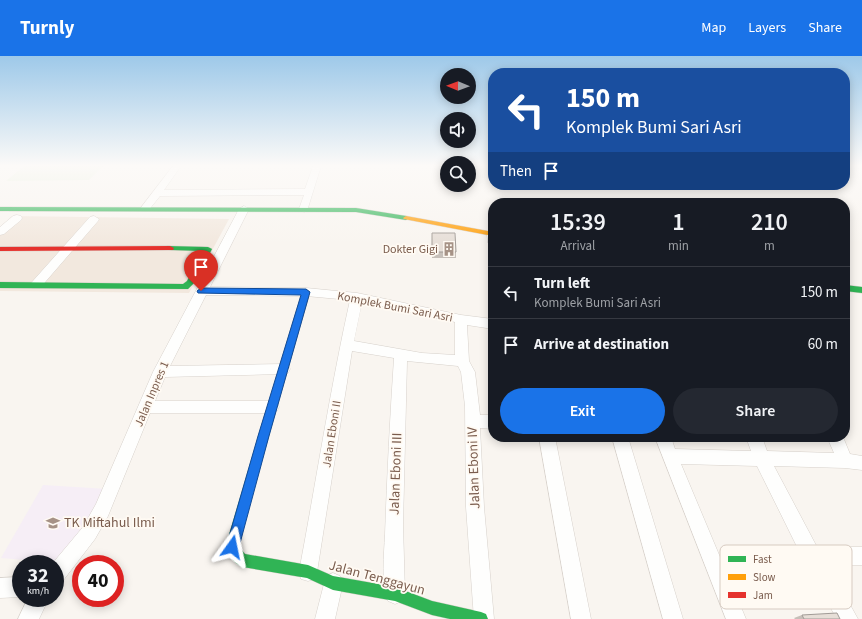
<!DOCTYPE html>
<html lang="en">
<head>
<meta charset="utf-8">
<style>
	body { margin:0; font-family:"Source Sans 3",sans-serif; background:#242831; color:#f1f3f6; height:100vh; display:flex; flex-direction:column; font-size:15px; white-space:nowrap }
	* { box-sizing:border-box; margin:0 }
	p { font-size:13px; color:#9ea1a6 }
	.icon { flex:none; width:22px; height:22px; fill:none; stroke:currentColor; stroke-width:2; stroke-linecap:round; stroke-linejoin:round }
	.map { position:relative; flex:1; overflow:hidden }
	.details { position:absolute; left:488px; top:142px; width:362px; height:244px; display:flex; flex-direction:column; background:#171b24; border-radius:16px; box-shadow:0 2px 10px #0003 }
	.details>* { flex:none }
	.banner { position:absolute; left:488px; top:12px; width:362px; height:122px; border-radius:16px; box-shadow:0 2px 10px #0003; background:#1a4fa0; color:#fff; overflow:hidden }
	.needle { width:26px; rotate:271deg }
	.fabs { position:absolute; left:440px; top:12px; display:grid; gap:8px }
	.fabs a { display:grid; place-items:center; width:36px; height:36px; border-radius:50%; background:#171b24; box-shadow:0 2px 10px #0003; font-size:20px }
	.speed { position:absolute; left:12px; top:499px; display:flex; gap:8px; font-size:20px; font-weight:700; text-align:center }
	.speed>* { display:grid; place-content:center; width:52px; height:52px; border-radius:50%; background:#171b24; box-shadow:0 2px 10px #0003; line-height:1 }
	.speed small { font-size:10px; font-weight:400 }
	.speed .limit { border:6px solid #d22; background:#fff; color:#111 }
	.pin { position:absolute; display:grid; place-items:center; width:34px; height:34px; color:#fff; margin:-41px -17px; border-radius:50% 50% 50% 0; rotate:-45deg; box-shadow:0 0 4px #0007 }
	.pin .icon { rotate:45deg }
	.me { position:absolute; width:44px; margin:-22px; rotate:12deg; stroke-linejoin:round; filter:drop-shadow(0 0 3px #0008) }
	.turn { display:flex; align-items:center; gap:14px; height:84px; padding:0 12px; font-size:18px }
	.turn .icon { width:52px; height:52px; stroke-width:2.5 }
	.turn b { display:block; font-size:28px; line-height:34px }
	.then { display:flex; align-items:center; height:38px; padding:0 12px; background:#0003; gap:8px; font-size:15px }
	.eta { display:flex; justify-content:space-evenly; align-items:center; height:68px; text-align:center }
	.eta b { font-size:24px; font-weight:600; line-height:28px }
	.cta { display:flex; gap:8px; margin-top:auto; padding:8px 12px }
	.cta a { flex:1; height:46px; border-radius:24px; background:#1a73e8; color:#fff; font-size:16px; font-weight:600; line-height:46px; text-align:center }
	.cta a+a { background:#242831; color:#f1f3f6 }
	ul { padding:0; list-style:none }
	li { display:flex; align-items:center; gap:12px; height:52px; padding:0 12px; border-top:1px solid #363941 }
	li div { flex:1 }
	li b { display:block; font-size:15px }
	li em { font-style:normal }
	header { display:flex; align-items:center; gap:24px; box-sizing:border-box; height:56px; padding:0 20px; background:#1a73e8; color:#fff }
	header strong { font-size:19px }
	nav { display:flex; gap:22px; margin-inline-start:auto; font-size:14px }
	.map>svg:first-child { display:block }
</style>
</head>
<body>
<header>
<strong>Turnly</strong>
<nav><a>Map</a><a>Layers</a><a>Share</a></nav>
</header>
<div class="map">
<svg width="862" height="563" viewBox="0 0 862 563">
	<rect width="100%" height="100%" fill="#f9f5f0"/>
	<path fill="#f2e8de" d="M 12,160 L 229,163 L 189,237 L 0,235 L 0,171 Z"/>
	<path fill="#f6eef6" d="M 43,429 L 108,433 L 58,507 L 1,502 Z"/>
	<path fill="#e7f0db" d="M 24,110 L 103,110 L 89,124 L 6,125 Z"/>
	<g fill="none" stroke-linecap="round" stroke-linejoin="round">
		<defs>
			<path id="street" d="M 173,110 L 181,110 L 164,134 L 305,133 L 313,110 L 321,110 L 307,155 L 304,156 L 299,153 L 304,139 L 160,140 L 148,155 L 142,155 L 140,153 Z
				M 244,150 L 249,153 L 210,231 L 306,232 L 357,237 L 461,259 L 493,263 L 493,273 L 467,269 L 469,305 L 475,316 L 480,359 L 493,359 L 493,373 L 480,372 L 484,451 L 494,563 L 474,563 L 466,451 L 465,350 L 461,316 L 458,310 L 407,305 L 403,469 L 405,538 L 402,545 L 395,548 L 388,545 C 381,527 384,498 385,479 C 387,420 390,361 394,302 L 352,295 L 317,516 L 315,523 L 308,525 L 301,523 L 299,516 C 316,426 330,334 350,244 L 306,240 L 206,239 L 170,310 L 283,308 L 288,309 L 290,313 L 288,317 L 283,318 L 165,321 L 155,345 L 272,345 L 277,347 L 279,351 L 277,355 L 272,357 L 150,357 L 108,460 L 95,483 L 62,526 L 55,528 L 55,508 L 52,508 L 83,471 L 96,448 L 153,316 L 239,153 ZM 362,246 L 455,266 L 455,299 L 422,297 L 354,285 Z
				M 17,159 L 21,160 L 22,162 L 21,164 L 4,178 L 0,179 L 0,171 L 13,160 Z
				M 94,160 L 99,163 L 98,165 L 40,232 L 32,232 L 30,229 L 32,226 L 90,161 Z
				M 492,175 L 493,175 L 493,190 L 488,187 L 487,178 Z
				M 539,381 L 555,381 L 591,563 L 571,563 Z
				M 612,381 L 628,381 L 683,563 L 663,563 Z
				M 655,381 L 671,381 L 675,393 L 751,395 L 746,381 L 762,381 L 767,395 L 834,397 L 827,381 L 843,381 L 850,398 L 862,400 L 862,414 L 845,412 L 774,410 L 817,491 L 862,491 L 862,509 L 828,509 L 858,563 L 837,563 L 805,507 L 757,410 L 681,408 L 746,563 L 726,563 Z
				M 333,517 L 340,520 L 343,527 L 335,563 L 315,563 L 326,520 Z
				M 21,521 L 21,541 L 0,542 L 0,522 Z
				M 28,542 L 49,542 L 39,563 L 18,563 Z"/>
			<path id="fast" d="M 0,151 L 356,152 L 406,160 L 409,162 L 406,164 L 356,156 L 0,155 Z
				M 167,190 L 208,191 L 212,193 L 194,227 L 188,233 L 0,232 L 0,226 L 183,228 L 187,225 L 203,195 L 170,194 L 166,192 Z
				M 845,229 L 862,231 L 862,237 L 845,235 Z
				M 270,354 L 274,355 L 275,358 L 240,482 L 240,492 L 245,498 L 308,509 L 333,520 L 395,531 L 432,545 L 481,556 L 486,558 L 488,563 L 450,563 L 432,559 L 395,545 L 333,534 L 307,522 L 243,511 C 231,507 226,494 228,482 L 265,358 L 266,355 Z"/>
			<path id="slow" d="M 406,160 L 493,176 L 493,180 L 404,163 L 403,162 Z
				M 306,233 L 310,236 L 275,358 L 274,361 L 270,362 L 266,361 L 265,358 L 302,236 Z"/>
			<path id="jam" d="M 170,190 L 174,192 L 173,194 L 0,195 L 0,191 Z"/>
		</defs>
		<use href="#street" stroke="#d7d1cb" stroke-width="1"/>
		<use href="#fast" stroke="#d9d2cb" stroke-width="1"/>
		<use href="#slow" stroke="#d9d2cb" stroke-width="1"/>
		<use href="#jam" stroke="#d9d2cb" stroke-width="1"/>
		<use href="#street" fill="#fefefd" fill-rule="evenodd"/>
		<use href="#fast" fill="#30b455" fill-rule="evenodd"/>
		<use href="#slow" fill="#ff9f0a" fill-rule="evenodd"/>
		<use href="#jam" fill="#e5322d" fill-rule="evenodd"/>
	</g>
	<path fill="#c6bfb9" d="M 432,177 L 456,196 L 456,202 L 432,202 Z
		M 802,559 L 840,563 L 795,563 L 794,562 Z"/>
	<path fill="#e6ded7" stroke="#a19b96" d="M 432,177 L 455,177 L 456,196 L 432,196 Z
		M 837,557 L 840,563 L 804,563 L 802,559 Z"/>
	<linearGradient id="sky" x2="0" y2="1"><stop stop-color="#9ec9e9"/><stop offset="0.58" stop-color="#fcfaf8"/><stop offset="1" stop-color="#fcfaf8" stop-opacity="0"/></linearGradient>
	<rect width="862" height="189" fill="url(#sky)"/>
	<path fill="#1a73e8" stroke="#114b97" d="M 201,232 L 306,233 L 310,236 L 269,380 L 239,491 L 237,496 L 232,497 L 228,496 L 226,491 L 258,380 L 301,239 L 198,237 L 197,235 Z"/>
	<defs>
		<symbol id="building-bare" viewBox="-9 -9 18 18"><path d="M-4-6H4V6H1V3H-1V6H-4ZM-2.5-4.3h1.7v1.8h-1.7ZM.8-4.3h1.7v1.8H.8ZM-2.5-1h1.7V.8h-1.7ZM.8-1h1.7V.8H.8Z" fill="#a69286" stroke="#fffaf3" stroke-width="2.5" paint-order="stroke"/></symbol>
		<symbol id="school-bare" viewBox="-9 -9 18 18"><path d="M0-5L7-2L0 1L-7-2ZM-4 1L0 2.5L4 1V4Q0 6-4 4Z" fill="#a69286" stroke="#fffaf3" stroke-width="2.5" paint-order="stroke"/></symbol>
	</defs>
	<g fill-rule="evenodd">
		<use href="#building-bare" x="439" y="183" width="20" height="20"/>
		<use href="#school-bare" x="43" y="457" width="20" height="20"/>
	</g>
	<g text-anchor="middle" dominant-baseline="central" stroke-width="3.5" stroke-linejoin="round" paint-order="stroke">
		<g font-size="12" fill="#7a5c4d" stroke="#fffaf3" text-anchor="end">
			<text x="438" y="193">Dokter Gigi</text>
		</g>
		<g font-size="12" fill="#7a5c4d" stroke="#fffaf3">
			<text transform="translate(395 251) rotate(11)">Komplek Bumi Sari Asri</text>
			<text transform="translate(152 338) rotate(-67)">Jalan Inpres 1</text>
			<text transform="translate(332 378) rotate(-81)">Jalan Eboni II</text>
		</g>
		<g font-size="14" fill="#7a5c4d" stroke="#fffaf3">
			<text transform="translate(474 412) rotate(-92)">Jalan Eboni IV</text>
			<text transform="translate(396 418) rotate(-88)">Jalan Eboni III</text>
			<text transform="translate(377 522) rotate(15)">Jalan Tenggayun</text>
		</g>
		<g font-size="14" fill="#7a5c4d" stroke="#fffaf3" text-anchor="start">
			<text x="64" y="467">TK Miftahul Ilmi</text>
		</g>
	</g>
	<rect x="720" y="489" width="132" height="64" rx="6" fill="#fffaf3" stroke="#d7cbc1" stroke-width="1"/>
	<rect x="728" y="500" width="18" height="6" fill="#30b455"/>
	<rect x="728" y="518" width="18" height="6" fill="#ff9f0a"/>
	<rect x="728" y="536" width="18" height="6" fill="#e5322d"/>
	<g font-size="11" fill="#7a5c4d">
		<text x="753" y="507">Fast</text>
		<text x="753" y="525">Slow</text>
		<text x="753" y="543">Jam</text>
	</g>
</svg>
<div class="fabs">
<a><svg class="needle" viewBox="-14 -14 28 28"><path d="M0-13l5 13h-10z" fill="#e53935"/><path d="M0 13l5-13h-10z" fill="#9ea1a6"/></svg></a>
<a><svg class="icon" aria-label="sound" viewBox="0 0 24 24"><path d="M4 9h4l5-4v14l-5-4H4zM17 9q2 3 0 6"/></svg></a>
<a><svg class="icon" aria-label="search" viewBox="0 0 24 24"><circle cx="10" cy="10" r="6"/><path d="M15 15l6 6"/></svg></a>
</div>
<div class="speed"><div>32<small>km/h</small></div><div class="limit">40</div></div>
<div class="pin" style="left:201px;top:235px;background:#d93025"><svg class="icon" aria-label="arrive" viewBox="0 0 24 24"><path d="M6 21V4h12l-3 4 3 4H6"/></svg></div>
<svg class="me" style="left:232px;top:491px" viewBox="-20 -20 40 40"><path d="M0-17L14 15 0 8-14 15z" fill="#1a73e8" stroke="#fff" stroke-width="4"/></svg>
<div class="banner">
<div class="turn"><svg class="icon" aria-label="left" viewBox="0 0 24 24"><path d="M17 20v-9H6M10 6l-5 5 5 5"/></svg><div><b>150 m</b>Komplek Bumi Sari Asri</div></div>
<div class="then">Then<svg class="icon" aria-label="arrive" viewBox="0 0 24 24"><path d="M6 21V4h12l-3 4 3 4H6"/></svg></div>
</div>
<section class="details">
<div class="eta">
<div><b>15:39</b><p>Arrival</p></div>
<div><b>1</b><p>min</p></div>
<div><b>210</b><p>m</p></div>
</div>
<ul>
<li><svg class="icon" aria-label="left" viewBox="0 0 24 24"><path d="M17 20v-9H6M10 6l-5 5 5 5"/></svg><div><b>Turn left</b><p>Komplek Bumi Sari Asri</p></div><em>150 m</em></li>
<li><svg class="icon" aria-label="arrive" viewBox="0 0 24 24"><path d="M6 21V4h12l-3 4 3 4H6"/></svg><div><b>Arrive at destination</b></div><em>60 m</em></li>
</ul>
<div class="cta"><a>Exit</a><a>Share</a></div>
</section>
</div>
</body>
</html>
